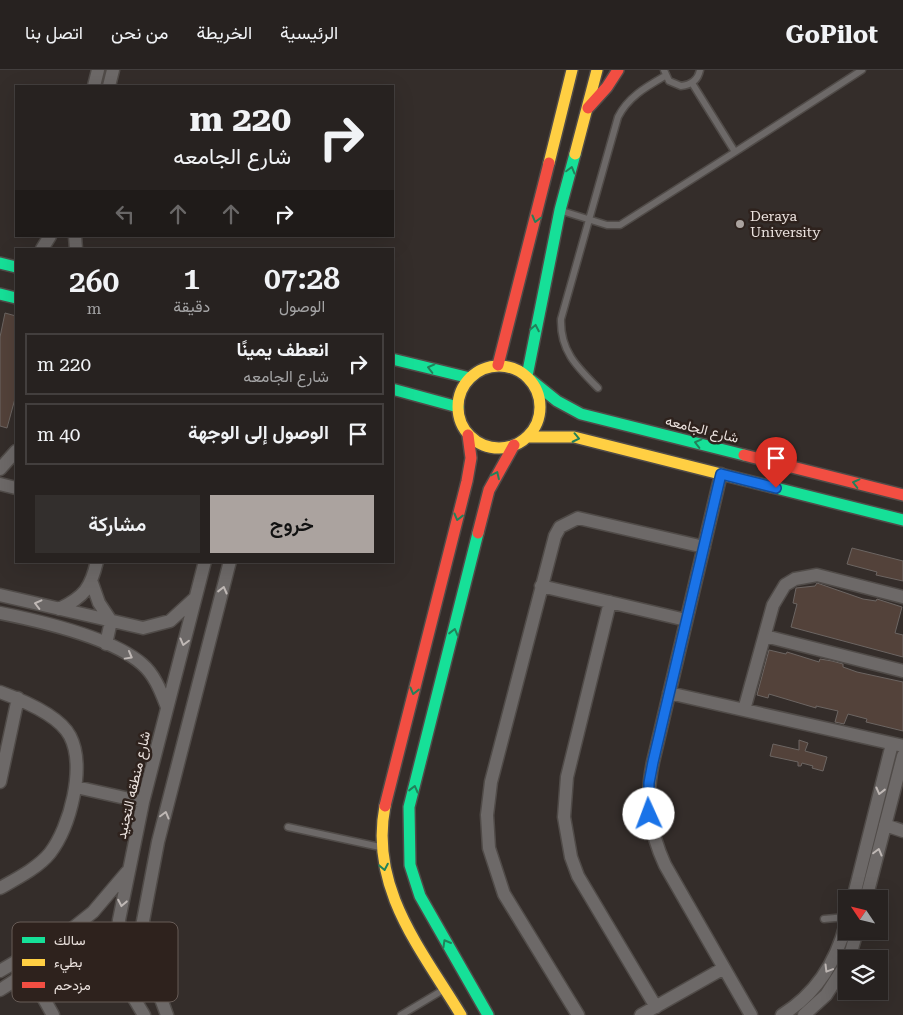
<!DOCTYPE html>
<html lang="ar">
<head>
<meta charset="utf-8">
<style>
	body { margin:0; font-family:"Roboto Serif",Vazirmatn,serif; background:#332f2d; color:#f1f3f6; direction:rtl; height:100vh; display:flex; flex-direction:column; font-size:19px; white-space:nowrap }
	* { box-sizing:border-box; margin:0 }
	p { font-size:16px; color:#a4a4a5 }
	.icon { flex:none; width:28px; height:28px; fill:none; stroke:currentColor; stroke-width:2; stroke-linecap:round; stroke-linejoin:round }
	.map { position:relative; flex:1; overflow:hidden; direction:ltr }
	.drawer { position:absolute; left:15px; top:178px; width:379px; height:315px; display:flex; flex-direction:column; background:#272220; border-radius:0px; box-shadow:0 5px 20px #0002,0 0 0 1px #433f3e; direction:rtl }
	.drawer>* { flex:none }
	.top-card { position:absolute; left:15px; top:15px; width:379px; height:152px; border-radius:0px; box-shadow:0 5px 20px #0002,0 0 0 1px #433f3e; direction:rtl; background:#272220; color:#f1f3f6; overflow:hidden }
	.needle { width:32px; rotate:305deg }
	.fabs { position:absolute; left:838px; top:820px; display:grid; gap:10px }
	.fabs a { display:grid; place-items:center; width:50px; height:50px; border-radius:0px; background:#272220; box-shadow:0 5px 20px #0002,0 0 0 1px #433f3e; font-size:25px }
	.pin { position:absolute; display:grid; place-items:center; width:42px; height:42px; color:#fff; margin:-51px -21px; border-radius:50% 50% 50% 0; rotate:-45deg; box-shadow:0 0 5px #0007 }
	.pin .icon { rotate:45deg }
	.me { position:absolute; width:55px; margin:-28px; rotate:358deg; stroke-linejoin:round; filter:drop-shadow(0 0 4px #0008) }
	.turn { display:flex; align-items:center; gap:18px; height:105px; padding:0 20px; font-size:22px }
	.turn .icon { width:65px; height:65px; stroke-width:2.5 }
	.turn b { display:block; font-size:35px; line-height:42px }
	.lanes { display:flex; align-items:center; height:48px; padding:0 20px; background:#0003; justify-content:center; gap:25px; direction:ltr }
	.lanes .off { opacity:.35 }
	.eta { display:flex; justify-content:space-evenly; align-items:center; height:85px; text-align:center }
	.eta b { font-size:30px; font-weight:600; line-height:35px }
	.action { display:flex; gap:10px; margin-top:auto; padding:10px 20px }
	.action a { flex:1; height:58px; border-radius:0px; background:#aba39f; color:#111; font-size:20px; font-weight:600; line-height:58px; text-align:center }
	.action a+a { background:#332f2d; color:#f1f3f6 }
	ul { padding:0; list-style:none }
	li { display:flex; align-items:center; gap:15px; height:62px; margin:0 10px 8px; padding:0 10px; border:2px solid #433f3e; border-radius:0px }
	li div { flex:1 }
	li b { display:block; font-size:19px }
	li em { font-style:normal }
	header { display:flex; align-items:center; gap:30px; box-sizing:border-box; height:70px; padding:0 25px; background:#272220; border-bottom:1px solid #433f3e }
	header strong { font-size:24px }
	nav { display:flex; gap:28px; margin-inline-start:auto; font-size:18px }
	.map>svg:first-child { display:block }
</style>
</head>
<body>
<header>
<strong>GoPilot</strong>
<nav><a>الرئيسية</a><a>الخريطة</a><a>من نحن</a><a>اتصل بنا</a></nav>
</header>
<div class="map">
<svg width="903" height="945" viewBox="0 0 903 945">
	<rect width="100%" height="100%" fill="#342d2a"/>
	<path fill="#53423a" stroke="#6c6562" d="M 5,243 L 16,246 L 16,325 L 7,358 L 0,356 L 0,267 Z
		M 852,478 L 903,491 L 903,511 L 876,505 L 877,502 L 847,494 Z
		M 817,513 L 863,529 L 876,531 L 877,529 L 902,537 L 895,563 L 903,565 L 903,587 L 791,557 L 797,534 L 793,533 L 796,518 L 815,516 Z
		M 769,580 L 786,584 L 787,582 L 819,592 L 820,589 L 832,591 L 843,594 L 843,597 L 857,602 L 903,612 L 903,661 L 866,652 L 867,649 L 848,644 L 844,654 L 835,652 L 838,641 L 816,636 L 816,638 L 769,624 L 768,628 L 757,625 Z
		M 799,670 L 808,673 L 805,681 L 827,687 L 823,701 L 812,698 L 813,696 L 802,693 L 801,696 L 798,696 L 798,692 L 770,686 L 773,674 L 799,680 Z"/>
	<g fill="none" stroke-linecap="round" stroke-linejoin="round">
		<defs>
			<path id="lane" d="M 664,0 L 669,11 L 681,16 C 691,15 698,10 700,0
				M 692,13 L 735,82 L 862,0
				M 562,141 L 607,155 L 620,155 L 735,82
				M 598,318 C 577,297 560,281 561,249 L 618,47 C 628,27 646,17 665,6
				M 288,757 L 380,777
				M 824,849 L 846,847
				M 401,945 L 443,920"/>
			<path id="street" d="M 94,16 L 98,0
				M 109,16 L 113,0
				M 75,166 L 76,179
				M 42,179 L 50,166
				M 0,399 L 16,381
				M 721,404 L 653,692 C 645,729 649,760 665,795 L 751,945
				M 0,414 L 16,418
				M 92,513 L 99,533 L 111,551 L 106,574
				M 541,516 L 686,550
				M 0,525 L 143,558 L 170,551 L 194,529
				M 610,532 L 567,707 L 564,747 L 571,787 L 578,806 L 656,937
				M 59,539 C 84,527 91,518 97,491
				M 0,543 C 40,551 111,567 142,594 C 155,605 161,622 167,637
				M 765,566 L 903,601
				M 0,622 C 22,630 59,645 70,666 C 86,697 70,757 50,783 C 38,798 16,809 0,818
				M 669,623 L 903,676
				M 744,640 L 773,535 L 785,515 L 795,509 L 817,505 L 903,527
				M 0,712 L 18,628
				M 76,717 L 143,732
				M 885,755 L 903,761
				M 853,829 L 892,674
				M 866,829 L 903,686
				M 849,889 L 857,861
				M 0,901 L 73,858 L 93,842 L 127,802
				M 29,902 L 53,945
				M 0,920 C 50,889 64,868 123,897
				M 144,945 L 135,930 L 123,897 L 119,850 L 143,732 L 205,491
				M 167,945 L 150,899 L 143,851 L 158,772 L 230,491
				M 578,945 L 504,824 L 489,778 L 487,745 L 491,712 L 555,466 L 560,457 L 578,448 L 704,477
				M 641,945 L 724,898
				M 782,945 C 816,924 836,892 846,854
				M 804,945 L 826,925 L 846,894"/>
			<path id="fast" d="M 0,193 L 16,197
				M 0,224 L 16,228
				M 392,289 L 470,308
				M 527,306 L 560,140 L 575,84
				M 531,310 L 557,331 L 581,344 L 744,385
				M 392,319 L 458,337
				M 772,417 L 903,450
				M 478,463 L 409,737 L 410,795 L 420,826 L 488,945"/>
			<path id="slow" d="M 575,84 L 597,0
				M 549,93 L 572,0
				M458 337a41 41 0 1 1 82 0a41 41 0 1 1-82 0Z
				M 527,367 L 574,367 L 772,417
				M 385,736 C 369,818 421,879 461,945"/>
			<path id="jam" d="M 588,38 L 607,17 L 618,0
				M 498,295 L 549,93
				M 744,385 L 903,425
				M 478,463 L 489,420 L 514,375
				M 385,736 L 467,411 L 471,388 L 468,365"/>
		</defs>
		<use href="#lane" stroke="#504b48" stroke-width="9"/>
		<use href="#street" stroke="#504b48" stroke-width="15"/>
		<use href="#fast" stroke="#504b48" stroke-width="14"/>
		<use href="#slow" stroke="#504b48" stroke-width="14"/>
		<use href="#jam" stroke="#504b48" stroke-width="14"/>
		<use href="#lane" stroke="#6d6968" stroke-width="6"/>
		<use href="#street" stroke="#6d6968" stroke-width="12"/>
		<use href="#fast" stroke="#16e098" stroke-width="11"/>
		<use href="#slow" stroke="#ffcf43" stroke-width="11"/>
		<use href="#jam" stroke="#f24e42" stroke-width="11"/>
	</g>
	<defs><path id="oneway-chevron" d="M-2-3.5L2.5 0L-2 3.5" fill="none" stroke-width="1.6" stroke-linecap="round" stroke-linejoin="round" transform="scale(1.25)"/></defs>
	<g stroke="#22815a">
		<use href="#oneway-chevron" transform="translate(571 100) rotate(-75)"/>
		<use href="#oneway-chevron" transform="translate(536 149) rotate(105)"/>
		<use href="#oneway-chevron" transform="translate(535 258) rotate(-79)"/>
		<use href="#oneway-chevron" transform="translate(431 298) rotate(-166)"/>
		<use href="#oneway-chevron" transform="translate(576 368) rotate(12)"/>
		<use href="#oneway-chevron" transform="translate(698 373) rotate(-166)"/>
		<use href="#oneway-chevron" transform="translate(496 405) rotate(-65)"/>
		<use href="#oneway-chevron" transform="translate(856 413) rotate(-166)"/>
		<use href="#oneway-chevron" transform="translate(458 447) rotate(104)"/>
		<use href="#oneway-chevron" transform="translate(454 562) rotate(-76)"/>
		<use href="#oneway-chevron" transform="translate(414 621) rotate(104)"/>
		<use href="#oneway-chevron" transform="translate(414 719) rotate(-76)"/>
		<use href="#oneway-chevron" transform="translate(384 797) rotate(79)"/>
		<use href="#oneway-chevron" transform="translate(446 873) rotate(-120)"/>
	</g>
	<g stroke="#bfb8b5">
		<use href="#oneway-chevron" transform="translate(223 520) rotate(-76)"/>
		<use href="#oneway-chevron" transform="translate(38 534) rotate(-166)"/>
		<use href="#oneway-chevron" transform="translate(184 572) rotate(105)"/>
		<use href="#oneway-chevron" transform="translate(129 586) rotate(29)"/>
		<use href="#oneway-chevron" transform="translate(880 721) rotate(104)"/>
		<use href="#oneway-chevron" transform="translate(165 745) rotate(-75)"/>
		<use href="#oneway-chevron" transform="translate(878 782) rotate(-75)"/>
		<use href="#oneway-chevron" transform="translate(122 833) rotate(101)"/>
		<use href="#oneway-chevron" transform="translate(828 899) rotate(121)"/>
	</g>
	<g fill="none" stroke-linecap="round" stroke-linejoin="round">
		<defs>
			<path id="route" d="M 649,744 L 649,713 L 653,692 L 721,404 L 776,418"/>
		</defs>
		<use href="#route" stroke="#114b97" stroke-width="12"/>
		<use href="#route" stroke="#1a73e8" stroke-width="9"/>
	</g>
	<circle fill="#aba39f" stroke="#2e221d" stroke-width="2" cx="740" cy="154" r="5"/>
	<g text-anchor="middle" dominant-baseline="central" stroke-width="5" stroke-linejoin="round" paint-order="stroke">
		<g font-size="14" fill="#ebe2de" stroke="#2e221d" text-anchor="start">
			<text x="750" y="146">Deraya<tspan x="750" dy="16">University</tspan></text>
		</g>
		<g font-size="14" fill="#ebe2de" stroke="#2e221d">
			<text transform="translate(702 359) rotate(14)">شارع الجامعه</text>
			<text transform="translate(133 715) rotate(-77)">شارع منطقه التجنيد</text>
		</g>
	</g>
	<rect x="12" y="852" width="166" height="80" rx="8" fill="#2e221d" stroke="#675c57" stroke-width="1"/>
	<rect x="22" y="867" width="23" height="6" fill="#16e098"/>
	<rect x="22" y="889" width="23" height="7" fill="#ffcf43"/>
	<rect x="22" y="912" width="23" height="6" fill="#f24e42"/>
	<g font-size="14" fill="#ebe2de">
		<text x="54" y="875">سالك</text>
		<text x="54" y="897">بطيء</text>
		<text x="54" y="920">مزدحم</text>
	</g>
</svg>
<div class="fabs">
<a><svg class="needle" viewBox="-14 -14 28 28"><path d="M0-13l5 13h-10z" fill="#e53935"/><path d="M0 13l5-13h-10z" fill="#a4a4a5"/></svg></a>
<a><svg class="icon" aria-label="layers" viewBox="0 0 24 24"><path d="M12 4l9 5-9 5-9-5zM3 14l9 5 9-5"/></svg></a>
</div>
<div class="pin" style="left:776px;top:418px;background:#d93025"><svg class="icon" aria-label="arrive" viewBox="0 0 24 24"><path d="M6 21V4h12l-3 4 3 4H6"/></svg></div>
<svg class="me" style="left:649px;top:744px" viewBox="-20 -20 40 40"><circle r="19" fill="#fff"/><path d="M0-13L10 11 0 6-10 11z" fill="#1a73e8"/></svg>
<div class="top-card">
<div class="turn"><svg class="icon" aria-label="right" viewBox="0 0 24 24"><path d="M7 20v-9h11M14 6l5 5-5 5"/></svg><div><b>220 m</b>شارع الجامعه</div></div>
<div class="lanes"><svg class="icon off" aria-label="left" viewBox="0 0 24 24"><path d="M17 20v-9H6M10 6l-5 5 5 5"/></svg><svg class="icon off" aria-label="ahead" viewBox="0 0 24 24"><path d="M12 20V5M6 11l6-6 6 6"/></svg><svg class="icon off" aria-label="ahead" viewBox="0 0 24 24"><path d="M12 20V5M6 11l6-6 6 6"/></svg><svg class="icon" aria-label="right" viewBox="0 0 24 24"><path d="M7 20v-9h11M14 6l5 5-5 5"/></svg></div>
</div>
<section class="drawer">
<div class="eta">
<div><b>07:28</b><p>الوصول</p></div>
<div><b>1</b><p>دقيقة</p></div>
<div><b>260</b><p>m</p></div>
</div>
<ul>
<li><svg class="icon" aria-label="right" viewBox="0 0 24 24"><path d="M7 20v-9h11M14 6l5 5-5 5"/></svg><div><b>انعطف يمينًا</b><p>شارع الجامعه</p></div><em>220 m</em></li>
<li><svg class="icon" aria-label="arrive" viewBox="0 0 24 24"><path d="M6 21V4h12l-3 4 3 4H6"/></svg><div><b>الوصول إلى الوجهة</b></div><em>40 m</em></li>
</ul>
<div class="action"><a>خروج</a><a>مشاركة</a></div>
</section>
</div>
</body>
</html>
